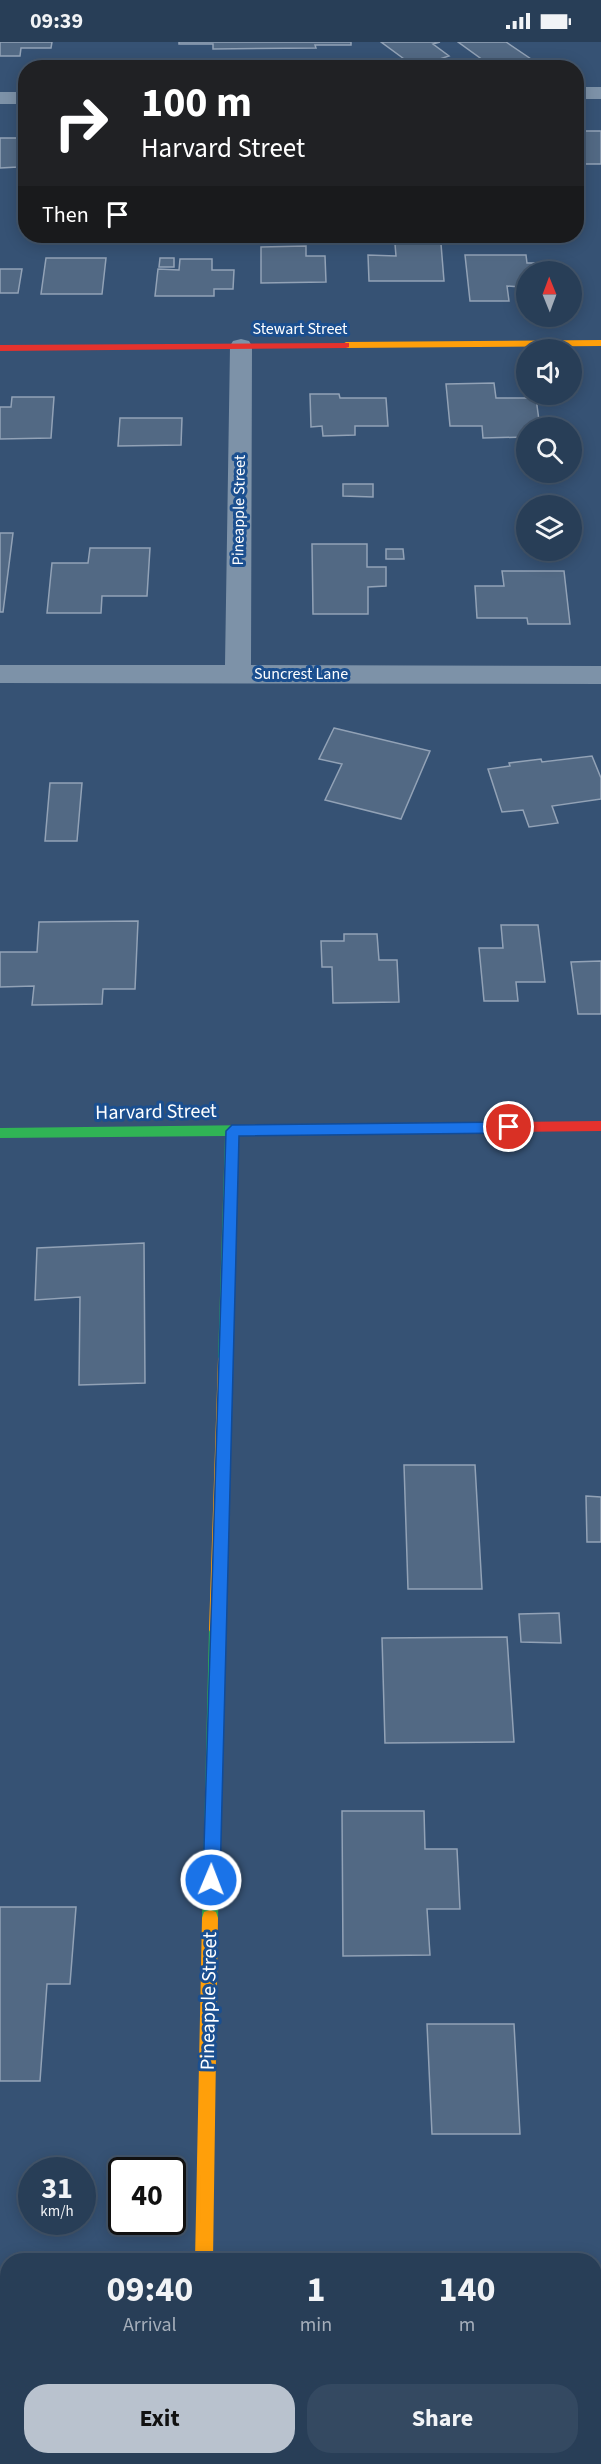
<!DOCTYPE html>
<html lang="en">
<head>
<meta charset="utf-8">
<style>
	body { margin:0; font-family:"Source Sans 3",sans-serif; background:#344961; color:#f1f3f6; height:100vh; display:flex; flex-direction:column; font-size:22px; white-space:nowrap }
	* { box-sizing:border-box; margin:0 }
	p { font-size:20px; color:#a5aeba }
	.icon { flex:none; width:33px; height:33px; fill:none; stroke:currentColor; stroke-width:2; stroke-linecap:round; stroke-linejoin:round }
	.map { position:relative; flex:1; overflow:hidden }
	.details { position:absolute; left:0px; top:2211px; width:602px; height:212px; display:flex; flex-direction:column; background:#283e57; border-radius:24px 24px 0 0; box-shadow:0 3px 15px #0003,0 0 0 2px #44576d }
	.details>* { flex:none }
	.hud { position:absolute; left:18px; top:18px; width:566px; height:183px; border-radius:24px; box-shadow:0 3px 15px #0003,0 0 0 2px #44576d; background:#202124; color:#fff; overflow:hidden }
	.needle { width:39px; rotate:359deg }
	.controls { position:absolute; left:516px; top:219px; display:grid; gap:12px }
	.controls a { display:grid; place-items:center; width:66px; height:66px; border-radius:50%; background:#283e57; box-shadow:0 3px 15px #0003,0 0 0 2px #44576d; font-size:30px }
	.speed { position:absolute; left:18px; top:2115px; display:flex; gap:12px; font-size:30px; font-weight:700; text-align:center }
	.speed>* { display:grid; place-content:center; width:78px; height:78px; border-radius:50%; background:#283e57; box-shadow:0 3px 15px #0003,0 0 0 2px #44576d; line-height:1 }
	.speed small { font-size:15px; font-weight:400 }
	.speed .limit { border:3px solid #111; border-radius:9px; background:#fff; color:#111 }
	.pin { position:absolute; display:grid; place-items:center; width:51px; height:51px; color:#fff; margin:-26px; border:3px solid #fff; border-radius:50%; box-shadow:0 2px 6px #0007 }
	.me { position:absolute; width:66px; margin:-33px; rotate:1deg; stroke-linejoin:round; filter:drop-shadow(0 0 4px #0008) }
	.turn { display:flex; align-items:center; gap:21px; height:126px; padding:0 24px; font-size:27px }
	.turn .icon { width:78px; height:78px; stroke-width:2.5 }
	.turn b { display:block; font-size:42px; line-height:51px }
	.then { display:flex; align-items:center; height:57px; padding:0 24px; background:#0003; gap:12px; font-size:22px }
	.eta { display:flex; justify-content:space-evenly; align-items:center; height:102px; text-align:center }
	.eta b { font-size:36px; font-weight:700; line-height:42px }
	.cta { display:flex; gap:12px; margin-top:auto; padding:12px 24px }
	.cta a { flex:1; height:69px; border-radius:24px; background:#b9c2ce; color:#111; font-size:24px; font-weight:700; line-height:69px; text-align:center }
	.cta a+a { background:#344961; color:#f1f3f6 }
	.status { display:flex; justify-content:space-between; align-items:center; height:42px; padding:0 30px; background:#283e57; direction:ltr }
	.status svg { height:16px; fill:currentColor }
	.map>svg:first-child { display:block }
</style>
</head>
<body>
<div class="status"><b>09:39</b><svg viewBox="0 0 49 12"><path d="M0 12V9h3v3zM5 12V6h3v6zM10 12V3h3v9zM15 12V0h3v12zM26 1h20v11H26zM47 4h2v5h-2z"/></svg></div>
<div class="map">
<svg width="601" height="2422" viewBox="0 0 601 2422">
	<rect width="100%" height="100%" fill="#365274"/>
	<path fill="#526984" stroke="#92a2b6" stroke-width="1.5" d="M 0,0 L 52,0 L 51,6 L 21,6 L 20,14 L 0,14 Z
		M 179,0 L 351,0 L 351,3 L 315,3 L 316,6 L 213,7 L 213,2 L 179,2 Z
		M 381,0 L 440,0 L 433,2 L 449,14 L 415,25 Z
		M 458,0 L 506,0 L 534,19 L 515,26 L 494,26 Z
		M 576,89 L 601,89 L 601,122 L 576,122 Z
		M 0,96 L 23,96 L 18,125 L 0,126 Z
		M 395,202 L 441,202 L 444,239 L 369,239 L 368,213 L 396,214 Z
		M 306,204 L 306,214 L 325,214 L 326,240 L 261,241 L 261,205 Z
		M 465,213 L 526,213 L 527,221 L 554,221 L 555,230 L 526,230 L 526,248 L 520,248 L 520,245 L 507,244 L 509,259 L 470,259 Z
		M 46,216 L 106,216 L 102,252 L 41,252 Z
		M 160,216 L 174,216 L 174,225 L 159,225 Z
		M 180,217 L 212,217 L 212,228 L 234,228 L 233,247 L 214,247 L 214,254 L 155,254 L 158,227 L 179,228 Z
		M 0,227 L 22,227 L 18,251 L 0,251 Z
		M 494,341 L 496,356 L 536,356 L 540,386 L 526,386 L 526,395 L 483,396 L 482,384 L 450,384 L 446,342 Z
		M 310,352 L 339,352 L 340,356 L 386,356 L 388,384 L 355,384 L 355,393 L 323,394 L 322,384 L 311,385 Z
		M 12,355 L 54,355 L 51,396 L 0,397 L 0,365 L 11,365 Z
		M 120,376 L 182,376 L 181,403 L 118,404 Z
		M 343,442 L 373,442 L 373,455 L 343,454 Z
		M 0,491 L 13,491 L 3,570 L 0,570 Z
		M 312,502 L 367,502 L 367,525 L 386,525 L 386,544 L 368,545 L 368,572 L 313,572 Z
		M 90,506 L 150,506 L 147,554 L 102,554 L 101,571 L 47,571 L 52,521 L 88,521 Z
		M 386,507 L 403,507 L 404,517 L 386,517 Z
		M 502,529 L 564,529 L 570,582 L 528,582 L 527,576 L 477,576 L 475,544 L 504,544 Z
		M 334,686 L 430,709 L 401,777 L 325,758 L 342,722 L 319,717 Z
		M 592,714 L 601,736 L 601,757 L 552,764 L 558,781 L 529,785 L 523,768 L 502,770 L 488,727 L 510,724 L 509,721 L 541,717 L 542,720 Z
		M 50,741 L 82,741 L 77,799 L 45,799 Z
		M 138,879 L 135,947 L 103,947 L 102,962 L 32,963 L 34,944 L 0,945 L 0,910 L 37,910 L 39,880 Z
		M 501,883 L 538,883 L 545,940 L 516,940 L 518,959 L 484,959 L 479,906 L 503,906 Z
		M 344,892 L 377,892 L 379,918 L 397,918 L 399,960 L 333,961 L 332,925 L 322,925 L 321,899 L 344,899 Z
		M 601,919 L 601,972 L 578,972 L 571,920 Z
		M 144,1201 L 145,1341 L 79,1343 L 80,1255 L 35,1258 L 37,1206 Z
		M 404,1423 L 475,1423 L 482,1547 L 408,1547 Z
		M 586,1454 L 601,1455 L 601,1500 L 587,1500 Z
		M 559,1571 L 561,1601 L 521,1600 L 519,1572 Z
		M 507,1595 L 514,1700 L 385,1701 L 382,1596 Z
		M 342,1769 L 424,1769 L 425,1807 L 457,1807 L 460,1867 L 427,1867 L 430,1913 L 343,1914 Z
		M 0,1865 L 76,1865 L 70,1942 L 47,1942 L 40,2039 L 0,2039 Z
		M 427,1982 L 514,1982 L 520,2092 L 432,2092 Z
		M 498,2415 L 582,2415 L 583,2422 L 499,2422 Z"/>
	<g fill="none" stroke-linecap="round" stroke-linejoin="round">
		<path fill="#7d92a8" fill-rule="evenodd" d="M 576,45 L 601,45 L 601,57 L 576,57 Z
			M 0,50 L 26,50 L 26,62 L 0,62 Z
			M 241,297 L 249,299 L 252,304 L 251,623 L 601,624 L 601,642 L 0,641 L 0,623 L 225,623 L 230,304 L 233,299 Z
			M 178,2415 L 224,2415 L 224,2422 L 178,2422 Z"/>
		<path fill="#30b455" fill-rule="evenodd" d="M 413,1081 L 419,1086 L 413,1091 L 238,1093 L 232,1317 L 230,1321 L 225,1323 L 220,1321 L 218,1317 L 225,1094 L 0,1096 L 0,1086 Z
			M 217,1581 L 222,1583 L 225,1588 L 218,1876 L 216,1882 L 210,1884 L 204,1882 L 202,1876 L 209,1588 L 212,1583 Z"/>
		<path fill="#ff9f0a" fill-rule="evenodd" d="M 601,298 L 601,304 L 346,306 L 341,303 L 346,300 Z
			M 225,1311 L 230,1313 L 232,1317 L 225,1588 L 222,1593 L 217,1595 L 212,1593 L 209,1588 L 218,1317 L 220,1313 Z
			M 210,1868 L 216,1870 L 218,1876 L 213,2218 L 195,2218 L 202,1876 L 204,1870 Z"/>
		<path fill="#e5322d" fill-rule="evenodd" d="M 349,301 L 349,305 L 346,306 L 0,309 L 0,303 Z
			M 601,1079 L 601,1089 L 413,1091 L 407,1086 L 413,1081 Z"/>
	</g>
	<path fill="#1a73e8" stroke="#114b97" stroke-width="1.5" d="M 509,1080 L 515,1085 L 509,1091 L 239,1094 L 220,1838 L 217,1843 L 211,1846 L 205,1843 L 203,1838 L 226,1089 L 232,1083 Z"/>
	<g text-anchor="middle" dominant-baseline="central" stroke-width="6" stroke-linejoin="round" paint-order="stroke">
		<g font-size="16" fill="#fff" stroke="#1b4f8f">
			<text x="300" y="287">Stewart Street</text>
			<text transform="translate(239 468) rotate(-89)">Pineapple Street</text>
			<text x="301" y="632">Suncrest Lane</text>
		</g>
		<g font-size="20" fill="#fff" stroke="#1b4f8f">
			<text transform="translate(156 1070) rotate(-1)">Harvard Street</text>
			<text transform="translate(209 1959) rotate(-89)">Pineapple Street</text>
		</g>
	</g>
</svg>
<div class="controls">
<a><svg class="needle" viewBox="-14 -14 28 28"><path d="M0-13l5 13h-10z" fill="#e53935"/><path d="M0 13l5-13h-10z" fill="#a5aeba"/></svg></a>
<a><svg class="icon" aria-label="sound" viewBox="0 0 24 24"><path d="M4 9h4l5-4v14l-5-4H4zM17 9q2 3 0 6"/></svg></a>
<a><svg class="icon" aria-label="search" viewBox="0 0 24 24"><circle cx="10" cy="10" r="6"/><path d="M15 15l6 6"/></svg></a>
<a><svg class="icon" aria-label="layers" viewBox="0 0 24 24"><path d="M12 4l9 5-9 5-9-5zM3 14l9 5 9-5"/></svg></a>
</div>
<div class="speed"><div>31<small>km/h</small></div><div class="limit">40</div></div>
<div class="pin" style="left:509px;top:1085px;background:#d93025"><svg class="icon" aria-label="arrive" viewBox="0 0 24 24"><path d="M6 21V4h12l-3 4 3 4H6"/></svg></div>
<svg class="me" style="left:211px;top:1838px" viewBox="-20 -20 40 40"><circle r="17" fill="#1a73e8" stroke="#fff" stroke-width="3"/><path d="M0-11L8 9 0 5-8 9z" fill="#fff"/></svg>
<div class="hud">
<div class="turn"><svg class="icon" aria-label="right" viewBox="0 0 24 24"><path d="M7 20v-9h11M14 6l5 5-5 5"/></svg><div><b>100 m</b>Harvard Street</div></div>
<div class="then">Then<svg class="icon" aria-label="arrive" viewBox="0 0 24 24"><path d="M6 21V4h12l-3 4 3 4H6"/></svg></div>
</div>
<section class="details">
<div class="eta">
<div><b>09:40</b><p>Arrival</p></div>
<div><b>1</b><p>min</p></div>
<div><b>140</b><p>m</p></div>
</div>
<div class="cta"><a>Exit</a><a>Share</a></div>
</section>
</div>
</body>
</html>
